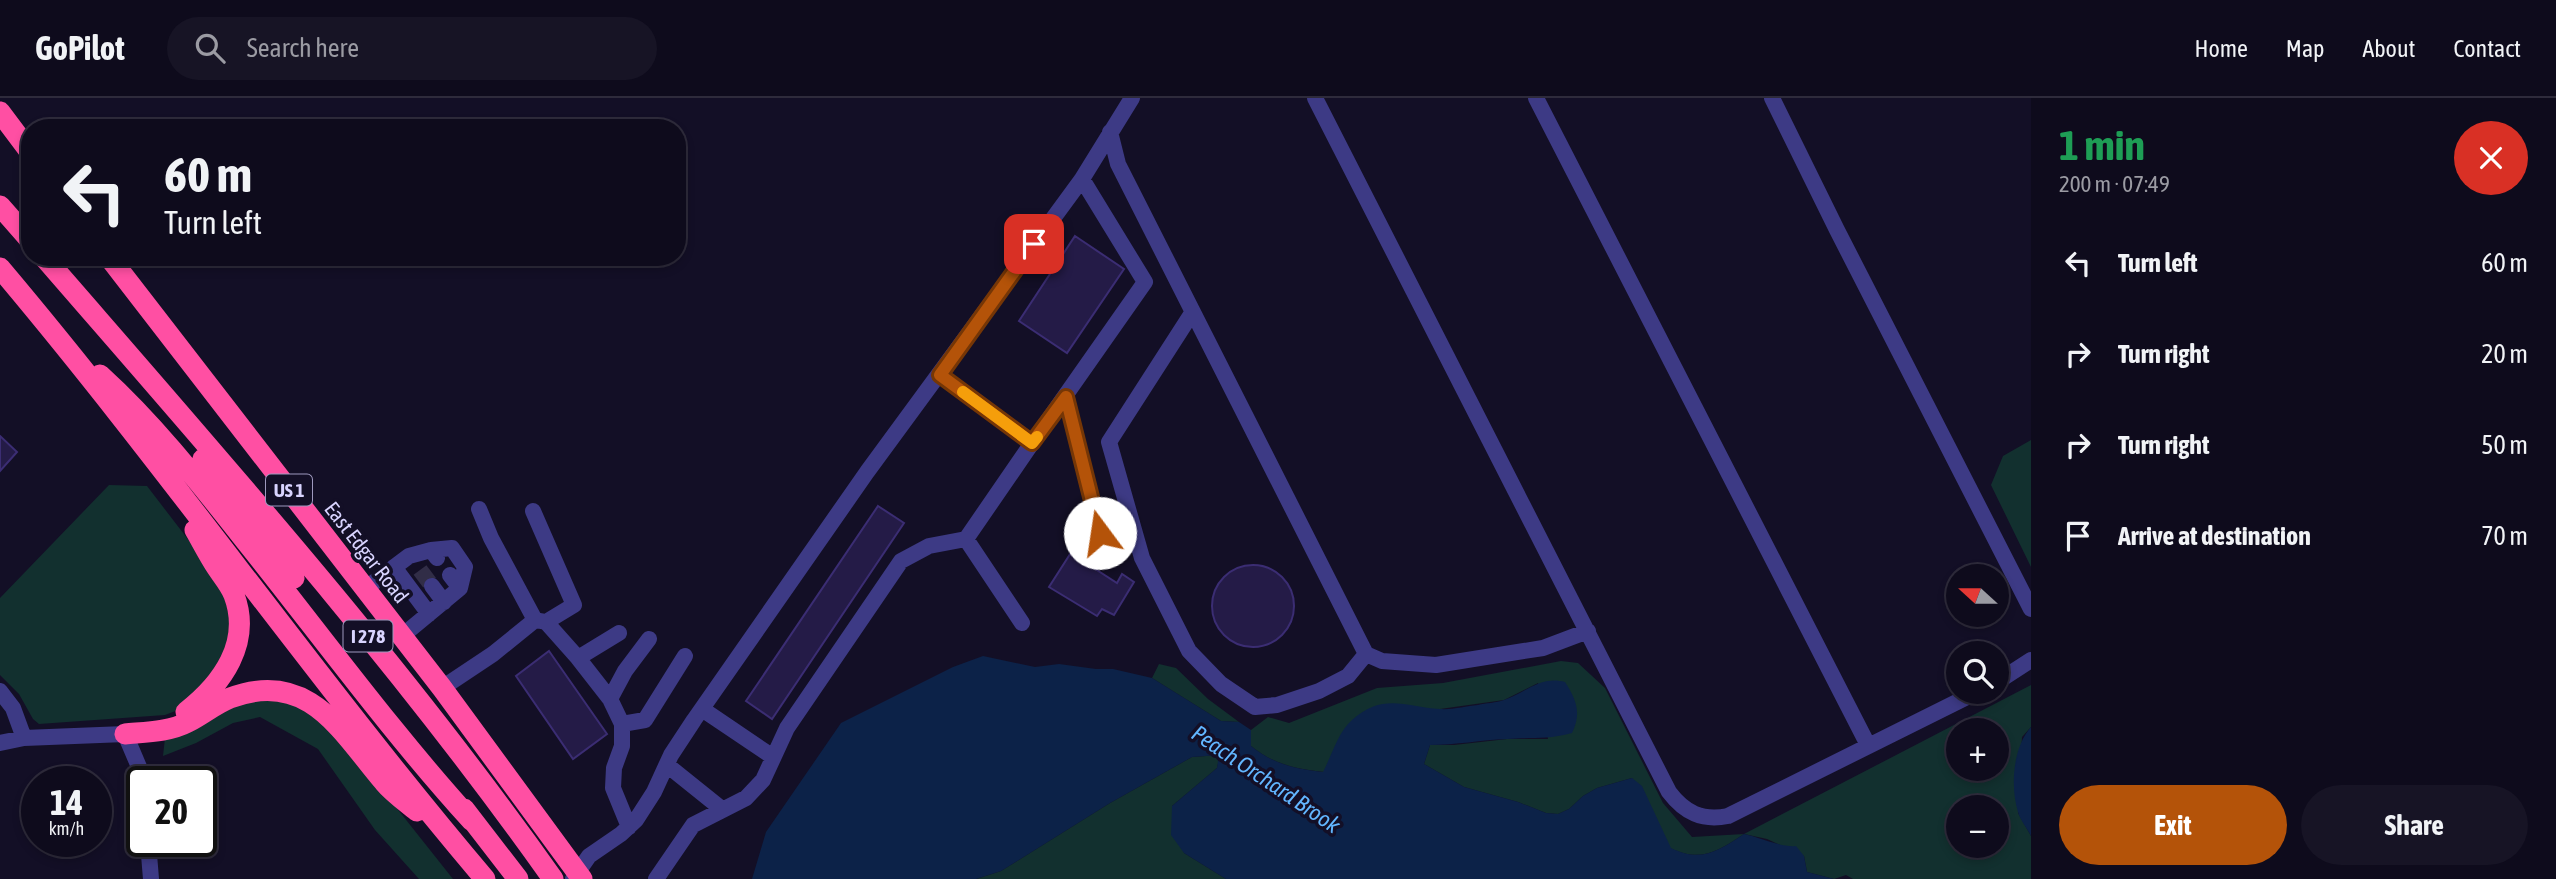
<!DOCTYPE html>
<html lang="en">
<head>
<meta charset="utf-8">
<style>
	body { margin:0; font-family:"Asap Condensed",sans-serif; background:#171425; color:#f1f3f6; height:100vh; display:flex; flex-direction:column; font-size:26px; white-space:nowrap }
	* { box-sizing:border-box; margin:0 }
	p { font-size:23px; color:#9b9ba3 }
	.icon { flex:none; width:38px; height:38px; fill:none; stroke:currentColor; stroke-width:2; stroke-linecap:round; stroke-linejoin:round }
	.map { position:relative; flex:1; overflow:hidden }
	.details { display:flex; flex-direction:column; background:#0e0b1c; width:525px }
	.details>* { flex:none }
	.banner { position:absolute; left:21px; top:21px; width:665px; height:147px; border-radius:28px; box-shadow:0 4px 10px #0003,0 0 0 2px #2e2b3b; background:#0e0b1c; color:#f1f3f6; overflow:hidden }
	.needle { width:46px; rotate:291deg }
	.controls { position:absolute; left:1946px; top:466px; display:grid; gap:14px }
	.controls a { display:grid; place-items:center; width:63px; height:63px; border-radius:50%; background:#0e0b1c; box-shadow:0 4px 10px #0003,0 0 0 2px #2e2b3b; font-size:35px }
	.speed { position:absolute; left:21px; top:668px; display:flex; gap:14px; font-size:35px; font-weight:700; text-align:center }
	.speed>* { display:grid; place-content:center; width:91px; height:91px; border-radius:50%; background:#0e0b1c; box-shadow:0 4px 10px #0003,0 0 0 2px #2e2b3b; line-height:1 }
	.speed small { font-size:18px; font-weight:400 }
	.speed .limit { border:4px solid #111; border-radius:10px; background:#fff; color:#111 }
	.pin { position:absolute; display:grid; place-items:center; width:60px; height:60px; color:#fff; margin:-30px; border-radius:14px; box-shadow:0 4px 10px #0006 }
	.me { position:absolute; width:77px; margin:-38px; rotate:346deg; stroke-linejoin:round; filter:drop-shadow(0 0 5px #0008) }
	.turn { display:flex; align-items:center; gap:24px; height:147px; padding:0 28px; font-size:32px }
	.turn .icon { width:91px; height:91px; stroke-width:2.5 }
	.turn b { display:block; font-size:49px; line-height:60px }
	.round { display:grid; place-items:center; flex:none; width:74px; height:74px; border-radius:37px; background:#171425 }
	.head { display:flex; align-items:center; justify-content:space-between; height:119px; padding:0 28px }
	h1 { font-size:42px; font-weight:700; line-height:52px; color:#1e9e55 }
	.cta { display:flex; gap:14px; margin-top:auto; padding:14px 28px }
	.cta a { flex:1; height:80px; border-radius:42px; background:#b45309; color:#fff; font-size:28px; font-weight:700; line-height:80px; text-align:center }
	.cta a+a { background:#171425; color:#f1f3f6 }
	ul { padding:0; list-style:none }
	li { display:flex; align-items:center; gap:21px; height:91px; padding:0 28px }
	li div { flex:1 }
	li b { display:block; font-size:26px }
	li em { font-style:normal }
	header { display:flex; align-items:center; gap:42px; box-sizing:border-box; height:98px; padding:0 35px; background:#0e0b1c; border-bottom:2px solid #2e2b3b }
	header strong { font-size:33px }
	nav { display:flex; gap:38px; margin-inline-start:auto; font-size:24px }
	.search { width:490px; height:63px; background:#171425; display:flex; align-items:center; gap:18px; box-sizing:border-box; padding:0 24px; border-radius:38px; color:#9b9ba3; font-size:26px }
	main { display:flex; flex:1; min-height:0 }
	.map>svg:first-child { display:block }
</style>
</head>
<body>
<header>
<strong>GoPilot</strong>
<div class="search"><svg class="icon" aria-label="search" viewBox="0 0 24 24"><circle cx="10" cy="10" r="6"/><path d="M15 15l6 6"/></svg>Search here</div>
<nav><a>Home</a><a>Map</a><a>About</a><a>Contact</a></nav>
</header>
<main>
<div class="map">
<svg width="2031" height="781" viewBox="0 0 2031 781">
	<rect width="100%" height="100%" fill="#130f26"/>
	<path fill="#12302f" fill-rule="evenodd" d="M 2031,342 L 2031,469 L 1991,387 L 2003,358 Z
		M 109,387 L 147,388 L 220,483 L 231,526 L 221,567 L 178,612 L 165,617 L 39,626 L 33,621 L 19,596 L 0,577 L 0,500 Z
		M 1561,563 L 1578,565 L 1605,590 L 1663,705 L 1692,739 L 1744,736 L 2031,587 L 2031,629 L 2022,639 L 2018,715 L 2031,738 L 2031,781 L 1853,781 L 1846,777 L 1834,781 L 1807,774 L 1804,758 L 1767,741 L 1744,736 C 1718,753 1701,765 1670,750 L 1632,680 L 1597,690 L 1583,698 L 1569,711 L 1558,716 L 1546,715 L 1518,704 L 1464,689 L 1424,666 L 1430,647 L 1454,647 L 1507,641 L 1548,641 L 1538,585 L 1504,602 L 1440,611 L 1340,639 L 1324,674 C 1296,671 1273,666 1251,648 L 1251,632 L 1268,619 L 1289,625 L 1377,590 L 1443,585 ZM 1958,632 L 1997,632 L 1997,670 L 1958,670 ZM 1958,709 L 1997,709 L 1997,747 L 1958,747 Z
		M 1159,566 L 1176,570 L 1208,601 L 1239,624 L 1221,623 L 1152,580 Z
		M 272,593 L 330,626 L 453,781 L 419,781 L 375,732 L 318,651 L 260,619 L 233,625 L 196,645 L 163,658 L 166,631 Z
		M 1220,657 L 1217,670 L 1172,708 L 1184,755 L 1226,781 L 976,781 L 1001,773 L 1110,705 L 1192,659 Z"/>
	<path fill="#0c2248" d="M 983,558 L 1035,569 L 1059,566 L 1096,571 L 1113,571 L 1152,580 L 1221,623 L 1239,624 L 1251,632 L 1251,648 C 1273,666 1296,671 1323,674 C 1332,657 1338,634 1352,622 C 1383,594 1406,609 1440,611 C 1452,612 1466,608 1478,607 C 1486,605 1496,605 1504,602 C 1525,595 1541,577 1565,584 C 1576,601 1582,615 1572,635 C 1545,642 1533,639 1507,641 C 1481,642 1456,647 1430,647 L 1424,666 L 1464,689 L 1518,704 L 1546,715 L 1558,716 L 1569,711 L 1583,698 L 1597,690 L 1632,680 L 1642,688 L 1671,750 C 1701,765 1718,753 1744,736 C 1759,739 1782,750 1796,748 L 1804,758 L 1807,774 L 1834,781 L 1226,781 L 1184,755 L 1171,737 L 1172,708 L 1217,670 L 1219,657 L 1192,659 L 1110,705 L 1001,773 L 976,781 L 752,781 L 766,734 L 841,625 L 953,569 Z
		M 2031,629 L 2031,738 C 2027,730 2020,722 2018,714 C 2010,688 2013,649 2031,629 Z"/>
	<path fill="#241b47" stroke="#3b2d73" stroke-width="2" d="M 1075,138 L 1124,171 L 1067,255 L 1019,223 Z
		M 0,338 L 17,354 L 0,373 Z
		M 878,408 L 904,425 L 772,621 L 746,603 Z
		M 1081,439 L 1094,447 L 1083,463 L 1117,485 L 1122,476 L 1134,484 L 1114,517 L 1102,511 L 1097,518 L 1049,489 Z
		M1212 508a41 41 0 1 1 82 0a41 41 0 1 1-82 0Z
		M 549,553 L 607,636 L 573,661 L 516,578 Z"/>
	<g fill="none" stroke-linecap="round" stroke-linejoin="round">
		<path stroke="#312d47" stroke-width="16" stroke-dasharray="16 8" stroke-linecap="butt" d="M 420,472 L 432,488"/>
		<path stroke="#3d3a85" stroke-width="16" d="M 1315,0 L 1669,694 C 1685,715 1702,723 1728,718 L 1979,593
			M 1536,0 L 1868,647
			M 1772,0 L 1837,132 L 2031,511
			M 1110,34 L 1118,66 L 1366,556 L 1382,563 L 1436,567 L 1543,550 L 1588,533
			M 1192,215 L 1109,344 L 1142,460 L 1189,553 L 1221,586 L 1255,609 L 1277,607 L 1319,593 L 1348,578 L 1366,556
			M 1066,299 L 1100,435
			M 1032,345 L 1145,184 L 1082,81
			M 479,411 L 491,440 L 535,522
			M 533,413 L 574,507 L 546,524
			M 966,441 L 1022,525
			M 431,452 L 452,450 L 465,469 L 460,490
			M 394,469 L 429,516
			M 432,488 L 444,504
			M 365,491 L 409,458 L 431,452 L 437,460
			M 402,538 L 460,490 L 450,477
			M 1997,584 L 2031,562
			M 442,590 L 493,556 L 535,522 L 546,524 L 578,560
			M 0,593 L 13,610 L 24,640
			M 610,601 L 578,560 L 619,535
			M 702,611 L 773,659
			M 622,626 L 610,601 L 625,573 L 649,541
			M 0,645 L 24,640 L 125,636 L 142,676 L 142,684
			M 667,667 L 723,712
			M 629,729 L 613,690 L 614,670 L 622,648 L 622,626 L 645,622 L 685,558
			M 148,744 L 151,781
			M 573,781 L 589,758 L 621,736 L 636,722 L 654,694 L 671,657 L 694,622 L 867,374 L 1082,81 L 1132,0
			M 656,781 L 693,727 L 746,700 L 763,682 L 787,630 L 901,463 L 929,448 L 966,441 L 1032,345 L 940,277"/>
		<path stroke="#ff4fa3" stroke-width="21" d="M 0,14 L 30,54
			M 0,108 L 30,142
			M 44,159 C 220,362 398,562 553,781
			M 109,159 L 442,590 L 582,781
			M 0,170 C 168,369 317,583 485,781
			M 100,277 C 154,326 199,384 244,441 C 320,536 391,634 472,723
			M 203,361 L 294,480
			M 186,614 C 222,586 252,545 234,497 C 230,487 223,479 217,470 C 209,458 202,444 195,432
			M 125,636 C 146,634 169,634 188,624 C 202,617 215,606 230,600 C 309,570 342,635 384,684 C 393,695 406,704 417,713
			M 464,711 L 518,781"/>
	</g>
	<g fill="none" stroke-linecap="round" stroke-linejoin="round">
		<defs>
			<path id="route" d="M 1034,146 L 940,277 L 1032,345 L 1066,299 L 1100,435"/>
		</defs>
		<use href="#route" stroke="#753606" stroke-width="18"/>
		<use href="#route" stroke="#b45309" stroke-width="12"/>
		<path stroke="#f59e0b" stroke-width="12" d="M 963,294 L 1032,345 L 1037,339"/>
	</g>
	<g text-anchor="middle" dominant-baseline="central" stroke-width="7" stroke-linejoin="round" paint-order="stroke">
		<g fill="#130f26" stroke="#9e99be" stroke-width="2">
			<rect x="266" y="376.5" width="46" height="31" rx="5"/>
			<rect x="343.5" y="522.5" width="49" height="31" rx="5"/>
		</g>
		<g font-size="19" font-weight="bold" fill="#d9d4ff">
			<text x="289" y="392">US 1</text>
			<text x="368" y="538">I 278</text>
		</g>
		<g font-size="21" fill="#d9d4ff" stroke="#130f26">
			<text transform="translate(367 454) rotate(52)">East Edgar Road</text>
		</g>
		<g font-size="23" font-style="italic" fill="#62b6ff" stroke="#130f26">
			<text transform="translate(1266 681) rotate(34)">Peach Orchard Brook</text>
		</g>
	</g>
</svg>
<div class="controls">
<a><svg class="needle" viewBox="-14 -14 28 28"><path d="M0-13l5 13h-10z" fill="#e53935"/><path d="M0 13l5-13h-10z" fill="#9b9ba3"/></svg></a>
<a><svg class="icon" aria-label="search" viewBox="0 0 24 24"><circle cx="10" cy="10" r="6"/><path d="M15 15l6 6"/></svg></a>
<a>+</a>
<a>−</a>
</div>
<div class="speed"><div>14<small>km/h</small></div><div class="limit">20</div></div>
<div class="pin" style="left:1034px;top:146px;background:#d93025"><svg class="icon" aria-label="arrive" viewBox="0 0 24 24"><path d="M6 21V4h12l-3 4 3 4H6"/></svg></div>
<svg class="me" style="left:1100px;top:435px" viewBox="-20 -20 40 40"><circle r="19" fill="#fff"/><path d="M0-13L10 11 0 6-10 11z" fill="#b45309"/></svg>
<div class="banner">
<div class="turn"><svg class="icon" aria-label="left" viewBox="0 0 24 24"><path d="M17 20v-9H6M10 6l-5 5 5 5"/></svg><div><b>60 m</b>Turn left</div></div>
</div>
</div>
<section class="details">
<div class="head"><div><h1>1 min</h1><p>200 m · 07:49</p></div><a class="round" style="background:#d93025;color:#fff"><svg class="icon" aria-label="close" viewBox="0 0 24 24"><path d="M6 6l12 12M18 6L6 18"/></svg></a></div>
<ul>
<li><svg class="icon" aria-label="left" viewBox="0 0 24 24"><path d="M17 20v-9H6M10 6l-5 5 5 5"/></svg><div><b>Turn left</b></div><em>60 m</em></li>
<li><svg class="icon" aria-label="right" viewBox="0 0 24 24"><path d="M7 20v-9h11M14 6l5 5-5 5"/></svg><div><b>Turn right</b></div><em>20 m</em></li>
<li><svg class="icon" aria-label="right" viewBox="0 0 24 24"><path d="M7 20v-9h11M14 6l5 5-5 5"/></svg><div><b>Turn right</b></div><em>50 m</em></li>
<li><svg class="icon" aria-label="arrive" viewBox="0 0 24 24"><path d="M6 21V4h12l-3 4 3 4H6"/></svg><div><b>Arrive at destination</b></div><em>70 m</em></li>
</ul>
<div class="cta"><a>Exit</a><a>Share</a></div>
</section>
</main>
</body>
</html>
